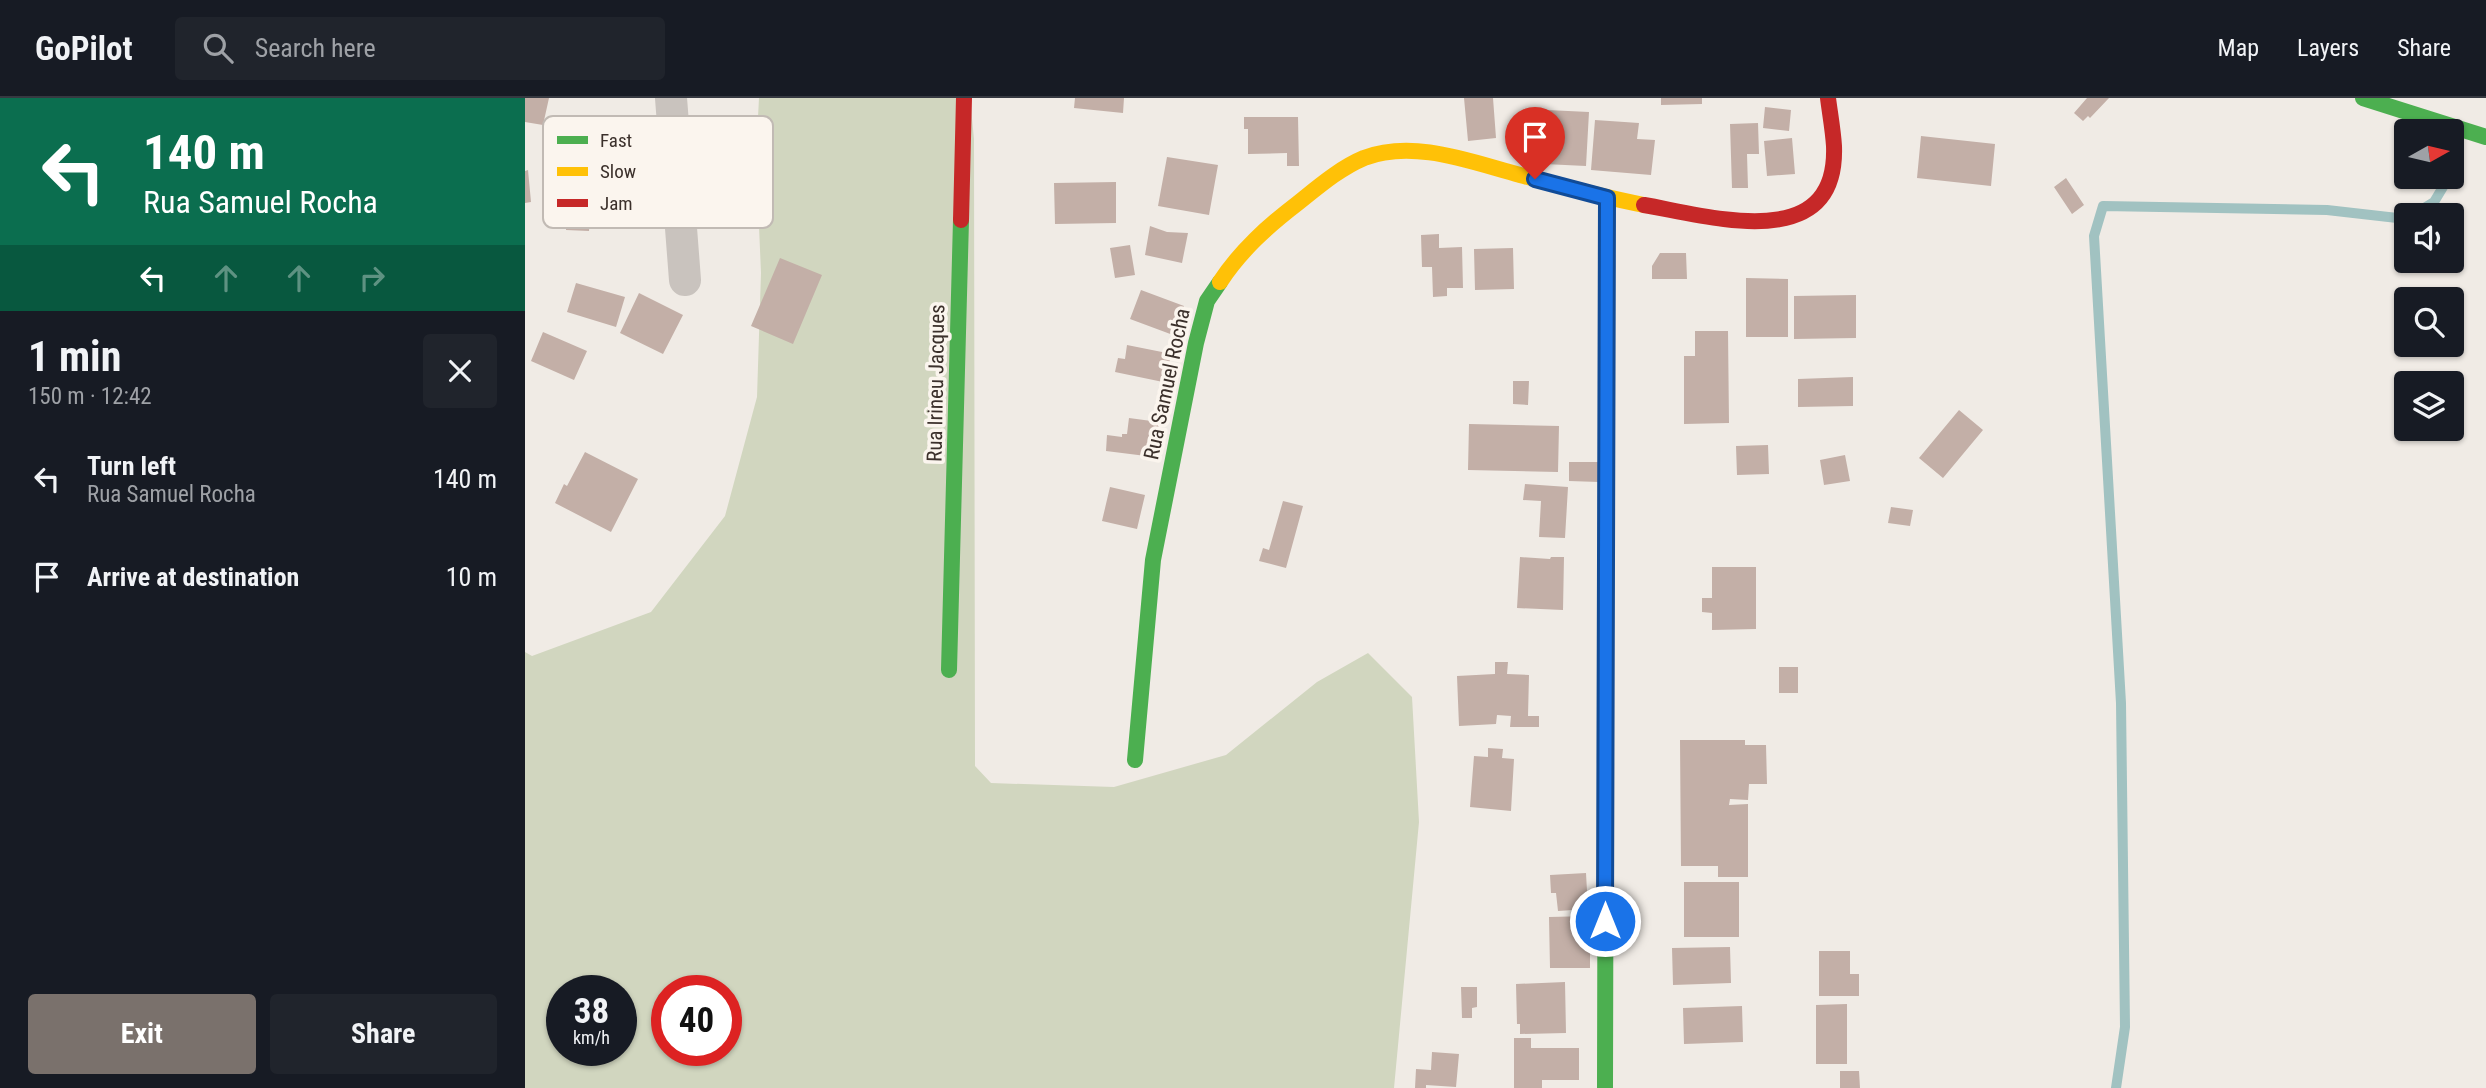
<!DOCTYPE html>
<html lang="en">
<head>
<meta charset="utf-8">
<style>
	body { margin:0; font-family:"Roboto Condensed",sans-serif; background:#20242c; color:#f1f3f6; height:100vh; display:flex; flex-direction:column; font-size:26px; white-space:nowrap }
	* { box-sizing:border-box; margin:0 }
	p { font-size:23px; color:#9ea1a6 }
	.icon { flex:none; width:38px; height:38px; fill:none; stroke:currentColor; stroke-width:2; stroke-linecap:round; stroke-linejoin:round }
	.map { position:relative; flex:1; overflow:hidden }
	.sheet { display:flex; flex-direction:column; background:#171b24; width:525px }
	.sheet>* { flex:none }
	.hud { background:#0b6e4f; color:#fff; overflow:hidden }
	.needle { width:46px; rotate:82deg }
	.tools { position:absolute; left:1869px; top:21px; display:grid; gap:14px }
	.tools a { display:grid; place-items:center; width:70px; height:70px; border-radius:7px; background:#171b24; box-shadow:0 2px 5px #0004; font-size:35px }
	.speed { position:absolute; left:21px; top:877px; display:flex; gap:14px; font-size:35px; font-weight:700; text-align:center }
	.speed>* { display:grid; place-content:center; width:91px; height:91px; border-radius:50%; background:#171b24; box-shadow:0 2px 5px #0004; line-height:1 }
	.speed small { font-size:18px; font-weight:400 }
	.speed .limit { border:10px solid #d22; background:#fff; color:#111 }
	.pin { position:absolute; display:grid; place-items:center; width:60px; height:60px; color:#fff; margin:-72px -30px; border-radius:50% 50% 50% 0; rotate:-45deg; box-shadow:0 0 7px #0007 }
	.pin .icon { rotate:45deg }
	.me { position:absolute; width:77px; margin:-38px; rotate:0deg; stroke-linejoin:round; filter:drop-shadow(0 0 5px #0008) }
	.turn { display:flex; align-items:center; gap:24px; height:147px; padding:0 28px; font-size:32px }
	.turn .icon { width:91px; height:91px; stroke-width:2.5 }
	.turn b { display:block; font-size:49px; line-height:60px }
	.lanes { display:flex; align-items:center; height:66px; padding:0 28px; background:#0003; justify-content:center; gap:35px; direction:ltr }
	.lanes .off { opacity:.35 }
	.round { display:grid; place-items:center; flex:none; width:74px; height:74px; border-radius:7px; background:#20242c }
	.head { display:flex; align-items:center; justify-content:space-between; height:119px; padding:0 28px }
	h1 { font-size:42px; font-weight:700; line-height:52px }
	.action { display:flex; gap:14px; margin-top:auto; padding:14px 28px }
	.action a { flex:1; height:80px; border-radius:7px; background:#7a716c; color:#fff; font-size:28px; font-weight:700; line-height:80px; text-align:center }
	.action a+a { background:#20242c; color:#f1f3f6 }
	ul { padding:0; list-style:none }
	li { display:flex; align-items:center; gap:21px; height:98px; padding:0 28px }
	li div { flex:1 }
	li b { display:block; font-size:26px }
	li em { font-style:normal }
	header { display:flex; align-items:center; gap:42px; box-sizing:border-box; height:98px; padding:0 35px; background:#171b24; border-bottom:2px solid #363941 }
	header strong { font-size:33px }
	nav { display:flex; gap:38px; margin-inline-start:auto; font-size:24px }
	.search { width:490px; height:63px; background:#20242c; display:flex; align-items:center; gap:18px; box-sizing:border-box; padding:0 24px; border-radius:7px; color:#9ea1a6; font-size:26px }
	main { display:flex; flex:1; min-height:0 }
	.map>svg:first-child { display:block }
</style>
</head>
<body>
<header>
<strong>GoPilot</strong>
<div class="search"><svg class="icon" aria-label="search" viewBox="0 0 24 24"><circle cx="10" cy="10" r="6"/><path d="M15 15l6 6"/></svg>Search here</div>
<nav><a>Map</a><a>Layers</a><a>Share</a></nav>
</header>
<main>
<section class="sheet">
<div class="hud">
<div class="turn"><svg class="icon" aria-label="left" viewBox="0 0 24 24"><path d="M17 20v-9H6M10 6l-5 5 5 5"/></svg><div><b>140 m</b>Rua Samuel Rocha</div></div>
<div class="lanes"><svg class="icon" aria-label="left" viewBox="0 0 24 24"><path d="M17 20v-9H6M10 6l-5 5 5 5"/></svg><svg class="icon off" aria-label="ahead" viewBox="0 0 24 24"><path d="M12 20V5M6 11l6-6 6 6"/></svg><svg class="icon off" aria-label="ahead" viewBox="0 0 24 24"><path d="M12 20V5M6 11l6-6 6 6"/></svg><svg class="icon off" aria-label="right" viewBox="0 0 24 24"><path d="M7 20v-9h11M14 6l5 5-5 5"/></svg></div>
</div>
<div class="head"><div><h1>1 min</h1><p>150 m · 12:42</p></div><a class="round"><svg class="icon" aria-label="close" viewBox="0 0 24 24"><path d="M6 6l12 12M18 6L6 18"/></svg></a></div>
<ul>
<li><svg class="icon" aria-label="left" viewBox="0 0 24 24"><path d="M17 20v-9H6M10 6l-5 5 5 5"/></svg><div><b>Turn left</b><p>Rua Samuel Rocha</p></div><em>140 m</em></li>
<li><svg class="icon" aria-label="arrive" viewBox="0 0 24 24"><path d="M6 21V4h12l-3 4 3 4H6"/></svg><div><b>Arrive at destination</b></div><em>10 m</em></li>
</ul>
<div class="action"><a>Exit</a><a>Share</a></div>
</section>
<div class="map">
<svg width="1961" height="990" viewBox="0 0 1961 990">
	<rect width="100%" height="100%" fill="#f0ebe5"/>
	<path fill="#d1d6bf" fill-rule="evenodd" d="M 234,0 L 445,0 L 449,41 L 450,668 L 466,685 L 589,689 L 701,657 L 792,584 L 843,555 L 887,599 L 894,724 L 869,990 L 0,990 L 0,554 L 7,558 L 126,514 L 200,418 L 232,299 L 236,175 L 231,58 ZM 37,892 L 96,892 L 96,952 L 37,952 ZM 142,892 L 201,892 L 201,952 L 142,952 Z"/>
	<g fill="none" stroke-linecap="round" stroke-linejoin="round">
		<path stroke="#a1c2c1" stroke-width="10" d="M 1888,117 L 1909,104 L 1924,79
			M 1591,990 L 1600,929 L 1596,605 L 1569,138 L 1578,108 L 1802,112 L 1881,121"/>
	</g>
	<path fill="#c3afa7" d="M 0,0 L 24,0 L 18,27 L 0,24 Z
		M 550,0 L 599,0 L 598,15 L 549,10 Z
		M 939,0 L 968,0 L 971,40 L 943,43 Z
		M 1136,0 L 1177,0 L 1177,6 L 1136,7 Z
		M 1562,0 L 1584,0 L 1565,20 L 1563,18 L 1558,23 L 1549,15 Z
		M 1240,9 L 1266,12 L 1264,33 L 1238,30 Z
		M 1022,12 L 1064,14 L 1061,68 L 1019,66 L 1020,51 L 1002,50 L 1004,20 L 1022,21 Z
		M 719,19 L 773,19 L 774,68 L 762,68 L 762,55 L 723,56 L 723,31 L 719,31 Z
		M 1070,22 L 1114,25 L 1112,41 L 1130,42 L 1126,77 L 1066,72 Z
		M 1233,25 L 1234,56 L 1222,56 L 1223,90 L 1207,90 L 1205,26 Z
		M 1396,38 L 1470,46 L 1466,88 L 1392,80 Z
		M 1267,40 L 1270,76 L 1242,78 L 1239,43 Z
		M 46,53 L 109,57 L 105,120 L 65,118 L 64,133 L 41,132 L 41,120 L 18,117 L 21,94 L 43,96 Z
		M 642,59 L 693,67 L 684,117 L 633,108 Z
		M 3,72 L 6,104 L 0,105 L 0,73 Z
		M 1541,80 L 1559,107 L 1547,116 L 1529,89 Z
		M 591,84 L 591,125 L 530,126 L 529,85 Z
		M 625,128 L 642,134 L 663,135 L 657,165 L 620,157 Z
		M 914,136 L 914,150 L 937,149 L 938,190 L 922,190 L 922,198 L 908,199 L 907,169 L 897,169 L 896,137 Z
		M 605,147 L 610,177 L 590,180 L 585,150 Z
		M 988,150 L 989,191 L 950,192 L 949,151 Z
		M 1135,155 L 1161,155 L 1162,181 L 1127,181 L 1127,168 Z
		M 255,160 L 297,177 L 268,246 L 226,228 Z
		M 1221,180 L 1263,181 L 1263,239 L 1221,239 Z
		M 51,185 L 100,199 L 91,229 L 42,214 Z
		M 616,192 L 659,208 L 648,237 L 605,221 Z
		M 114,195 L 158,217 L 138,256 L 95,235 Z
		M 1331,197 L 1331,240 L 1269,241 L 1269,198 Z
		M 1170,233 L 1203,233 L 1204,325 L 1159,326 L 1159,258 L 1170,258 Z
		M 18,234 L 62,253 L 49,282 L 6,263 Z
		M 602,247 L 647,256 L 638,284 L 590,274 L 593,260 L 600,261 Z
		M 1328,279 L 1328,308 L 1273,309 L 1273,281 Z
		M 988,283 L 1004,283 L 1003,307 L 988,306 Z
		M 1434,312 L 1458,332 L 1418,380 L 1394,360 Z
		M 604,320 L 634,324 L 629,359 L 581,353 L 582,337 L 597,339 L 597,336 L 602,336 Z
		M 944,326 L 1034,328 L 1033,374 L 943,372 Z
		M 1243,347 L 1244,376 L 1212,377 L 1211,348 Z
		M 60,354 L 113,381 L 86,434 L 30,405 L 39,386 L 42,388 Z
		M 1320,357 L 1325,383 L 1299,387 L 1295,362 Z
		M 1044,364 L 1075,364 L 1074,384 L 1044,383 Z
		M 1000,386 L 1043,389 L 1040,440 L 1014,439 L 1016,403 L 998,402 Z
		M 585,389 L 620,397 L 612,431 L 577,423 Z
		M 758,403 L 778,408 L 761,470 L 734,463 L 738,450 L 744,452 Z
		M 1366,409 L 1388,412 L 1385,428 L 1363,425 Z
		M 995,459 L 1025,461 L 1026,459 L 1039,459 L 1038,512 L 992,510 Z
		M 1187,469 L 1231,469 L 1231,531 L 1187,532 L 1187,515 L 1177,514 L 1177,500 L 1187,500 Z
		M 970,564 L 983,564 L 982,576 L 1004,577 L 1003,618 L 1014,618 L 1014,629 L 985,629 L 986,618 L 972,617 L 971,626 L 934,628 L 932,578 L 970,576 Z
		M 1254,569 L 1273,569 L 1273,595 L 1254,595 Z
		M 1155,642 L 1220,642 L 1220,647 L 1241,647 L 1242,686 L 1224,686 L 1223,702 L 1205,701 L 1204,707 L 1223,706 L 1223,779 L 1193,779 L 1193,768 L 1156,768 Z
		M 963,650 L 978,651 L 977,660 L 989,661 L 986,713 L 945,709 L 949,658 L 963,659 Z
		M 1061,775 L 1063,811 L 1033,813 L 1031,795 L 1026,795 L 1025,777 Z
		M 1159,784 L 1214,784 L 1214,839 L 1159,839 Z
		M 1065,818 L 1065,870 L 1025,870 L 1024,819 Z
		M 1205,849 L 1206,885 L 1148,887 L 1147,850 Z
		M 1294,853 L 1325,853 L 1325,876 L 1334,876 L 1334,898 L 1294,898 Z
		M 1040,884 L 1041,935 L 995,936 L 995,926 L 992,926 L 991,886 Z
		M 936,889 L 952,889 L 952,909 L 947,910 L 947,920 L 937,920 Z
		M 1322,906 L 1322,966 L 1291,966 L 1291,907 Z
		M 1217,908 L 1218,944 L 1159,946 L 1158,910 Z
		M 989,940 L 1006,940 L 1006,950 L 1054,950 L 1054,982 L 1017,982 L 1017,990 L 989,990 Z
		M 907,954 L 934,956 L 931,989 L 901,987 L 901,990 L 890,990 L 891,971 L 906,972 Z
		M 1315,973 L 1334,973 L 1335,990 L 1315,990 Z"/>
	<g fill="none" stroke-linecap="round" stroke-linejoin="round">
		<path stroke="#c9c3be" stroke-width="32" d="M 146,0 L 160,182"/>
		<path stroke="#4caf50" stroke-width="16" d="M 1838,0 L 1961,39
			M 424,572 L 436,122
			M 610,662 L 628,462 L 671,245 L 682,203 L 695,184
			M 1080,990 L 1082,100"/>
		<path stroke="#ffc107" stroke-width="16" d="M 695,184 C 716,152 743,128 773,105 C 793,89 815,70 839,60 C 889,41 946,64 995,77 C 1036,88 1077,99 1119,107"/>
		<path stroke="#c62828" stroke-width="16" d="M 1119,107 C 1184,118 1313,158 1309,48 C 1308,32 1305,16 1303,0
			M 436,122 L 439,0"/>
	</g>
	<g fill="none" stroke-linecap="round" stroke-linejoin="round">
		<defs>
			<path id="route" d="M 1010,81 L 1082,100 L 1080,823"/>
		</defs>
		<use href="#route" stroke="#114b97" stroke-width="18"/>
		<use href="#route" stroke="#1a73e8" stroke-width="12"/>
	</g>
	<g text-anchor="middle" dominant-baseline="central" stroke-width="7" stroke-linejoin="round" paint-order="stroke">
		<g font-size="21" fill="#3b302b" stroke="#fbf5ee">
			<text transform="translate(411 285) rotate(-89)">Rua Irineu Jacques</text>
			<text transform="translate(642 286) rotate(-78)">Rua Samuel Rocha</text>
		</g>
	</g>
	<rect x="18" y="18" width="230" height="112" rx="10" fill="#fbf5ee" stroke="#c1bab4" stroke-width="2"/>
	<rect x="32" y="38" width="31" height="8" fill="#4caf50"/>
	<rect x="32" y="69" width="31" height="9" fill="#ffc107"/>
	<rect x="32" y="101" width="31" height="8" fill="#c62828"/>
	<g font-size="19" fill="#3b302b">
		<text x="75" y="49">Fast</text>
		<text x="75" y="80">Slow</text>
		<text x="75" y="112">Jam</text>
	</g>
</svg>
<div class="tools">
<a><svg class="needle" viewBox="-14 -14 28 28"><path d="M0-13l5 13h-10z" fill="#e53935"/><path d="M0 13l5-13h-10z" fill="#9ea1a6"/></svg></a>
<a><svg class="icon" aria-label="sound" viewBox="0 0 24 24"><path d="M4 9h4l5-4v14l-5-4H4zM17 9q2 3 0 6"/></svg></a>
<a><svg class="icon" aria-label="search" viewBox="0 0 24 24"><circle cx="10" cy="10" r="6"/><path d="M15 15l6 6"/></svg></a>
<a><svg class="icon" aria-label="layers" viewBox="0 0 24 24"><path d="M12 4l9 5-9 5-9-5zM3 14l9 5 9-5"/></svg></a>
</div>
<div class="speed"><div>38<small>km/h</small></div><div class="limit">40</div></div>
<div class="pin" style="left:1010px;top:81px;background:#d93025"><svg class="icon" aria-label="arrive" viewBox="0 0 24 24"><path d="M6 21V4h12l-3 4 3 4H6"/></svg></div>
<svg class="me" style="left:1080px;top:823px" viewBox="-20 -20 40 40"><circle r="17" fill="#1a73e8" stroke="#fff" stroke-width="3"/><path d="M0-11L8 9 0 5-8 9z" fill="#fff"/></svg>
</div>
</main>
</body>
</html>
